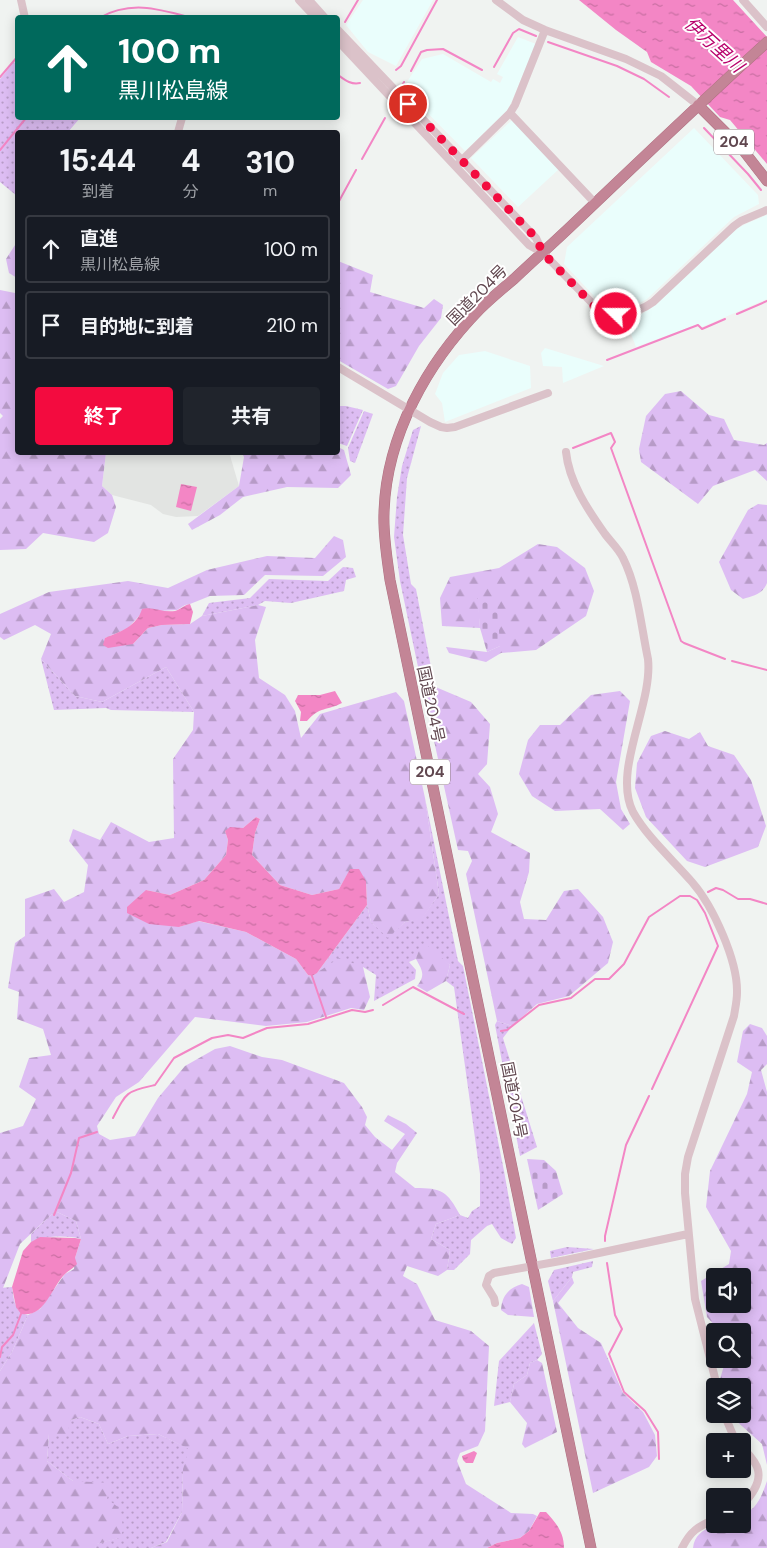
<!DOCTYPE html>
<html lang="ja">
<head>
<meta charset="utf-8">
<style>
	body { margin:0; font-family:"DM Sans","Noto Sans JP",sans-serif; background:#20242c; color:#f1f3f6; height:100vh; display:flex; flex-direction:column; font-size:19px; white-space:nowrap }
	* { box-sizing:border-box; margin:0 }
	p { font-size:16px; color:#9ea1a6 }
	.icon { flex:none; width:28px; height:28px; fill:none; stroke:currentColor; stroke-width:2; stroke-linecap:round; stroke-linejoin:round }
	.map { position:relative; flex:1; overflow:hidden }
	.sheet { position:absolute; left:15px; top:130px; width:325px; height:325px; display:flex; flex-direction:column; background:#171b24; border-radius:5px; box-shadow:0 2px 12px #0003 }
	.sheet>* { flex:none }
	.hud { position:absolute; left:15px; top:15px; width:325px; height:105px; border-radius:5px; box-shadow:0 2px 12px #0003; background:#00695c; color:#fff; overflow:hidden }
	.controls { position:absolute; left:706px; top:1268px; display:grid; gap:10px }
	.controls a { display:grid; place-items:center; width:45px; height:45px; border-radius:5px; background:#171b24; box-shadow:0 2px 12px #0003; font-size:25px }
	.pin { position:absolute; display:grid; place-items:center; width:42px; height:42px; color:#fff; margin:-21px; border:2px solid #fff; border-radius:50%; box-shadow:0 1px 5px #0007 }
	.me { position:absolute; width:55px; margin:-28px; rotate:292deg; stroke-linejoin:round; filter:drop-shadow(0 0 4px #0008) }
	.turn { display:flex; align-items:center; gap:18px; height:105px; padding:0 20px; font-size:22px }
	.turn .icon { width:65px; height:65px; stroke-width:2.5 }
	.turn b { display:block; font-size:35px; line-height:42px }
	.eta { display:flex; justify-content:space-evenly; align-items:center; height:85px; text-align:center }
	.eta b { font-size:30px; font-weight:700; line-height:35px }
	.primary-button { display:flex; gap:10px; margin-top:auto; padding:10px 20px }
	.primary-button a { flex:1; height:58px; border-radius:5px; background:#f30b3f; color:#fff; font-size:20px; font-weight:700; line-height:58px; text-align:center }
	.primary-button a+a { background:#20242c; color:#f1f3f6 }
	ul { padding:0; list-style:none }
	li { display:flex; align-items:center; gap:15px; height:68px; margin:0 10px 8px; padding:0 10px; border:2px solid #363941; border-radius:5px }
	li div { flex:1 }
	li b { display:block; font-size:19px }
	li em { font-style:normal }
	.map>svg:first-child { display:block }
</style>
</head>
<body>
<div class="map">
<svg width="767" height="1548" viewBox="0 0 767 1548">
	<defs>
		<pattern id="grass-dots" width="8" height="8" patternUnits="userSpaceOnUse" patternTransform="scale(1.25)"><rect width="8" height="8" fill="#ddbdf3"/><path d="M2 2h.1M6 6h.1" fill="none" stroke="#b79bc7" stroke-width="1.8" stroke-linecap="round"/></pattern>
		<pattern id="forest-firs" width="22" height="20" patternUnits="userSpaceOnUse" patternTransform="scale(1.25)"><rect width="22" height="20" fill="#ddbdf3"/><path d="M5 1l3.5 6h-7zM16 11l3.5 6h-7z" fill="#b79bc7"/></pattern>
		<pattern id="cemetery-stones" width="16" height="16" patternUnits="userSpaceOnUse" patternTransform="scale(1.25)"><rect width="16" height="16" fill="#ddbdf3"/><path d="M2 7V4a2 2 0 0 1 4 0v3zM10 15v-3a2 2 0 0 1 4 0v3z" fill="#b79bc7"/></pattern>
		<pattern id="water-ripples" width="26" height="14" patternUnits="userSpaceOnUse" patternTransform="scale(1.25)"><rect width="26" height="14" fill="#f386c5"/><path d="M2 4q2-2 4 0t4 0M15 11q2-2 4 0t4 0" fill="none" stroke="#c86fa2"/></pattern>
	</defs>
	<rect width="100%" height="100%" fill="#f0f3f1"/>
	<path fill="#eafefc" d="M 363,0 L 433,0 L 396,66 L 368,52 L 346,25 Z
		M 518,37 L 536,44 L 511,103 L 507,111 L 465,151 L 403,88 L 422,59 L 443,54 L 491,82 L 493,79 L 500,83 L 503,77 L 497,74 Z
		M 512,120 L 559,169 L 518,207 L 471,158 Z
		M 694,128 L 758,195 L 759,204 L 734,217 L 647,299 L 634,306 L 622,308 L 609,305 L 595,297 L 564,264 L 567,247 Z
		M 767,215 L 767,299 L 702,327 L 698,324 L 636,347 L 625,318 L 642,314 L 656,305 L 734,230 L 748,223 Z
		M 545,348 L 604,366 L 563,383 L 562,367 L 543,366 L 541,353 Z
		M 485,351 L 530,366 L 531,388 L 445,422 L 442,403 L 435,394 L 443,373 L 459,355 Z"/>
	<path fill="#e2e4e2" d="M 229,452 L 239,486 L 198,516 L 176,517 L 163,514 L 151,505 L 112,495 L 102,486 L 106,453 Z"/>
	<path fill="url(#grass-dots)" d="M 14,62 L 17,65 L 18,118 L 80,118 L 68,132 L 18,132 L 17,196 L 0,182 L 0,79 Z
		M 338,406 L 346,406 L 363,410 L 347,446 L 338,443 Z
		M 364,411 L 373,414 L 355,463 L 350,461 L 348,448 Z
		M 421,426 L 407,478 L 403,535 L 411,584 L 416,589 L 431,667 L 430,681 L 438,688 L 422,686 L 400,581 L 394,537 L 397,497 L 402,466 L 413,430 Z
		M 343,567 L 353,568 L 356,577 L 346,580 L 344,591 L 291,603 L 265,601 L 258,605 L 202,616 L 209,603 L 250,598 L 269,579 L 328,581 Z
		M 41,659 L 75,696 L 102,702 L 166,667 L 194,712 L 111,710 L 106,708 L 54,710 Z
		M 425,798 L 458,961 L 463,966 L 504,1171 L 516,1238 L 512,1244 L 501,1238 L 492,1224 L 487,1226 L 471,1240 L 470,1254 L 454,1270 L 447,1270 L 450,1250 L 431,1239 L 436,1224 L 460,1215 L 468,1218 L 472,1211 L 480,1206 L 480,1174 L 454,987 L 446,981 L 450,965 L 421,946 L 416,959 L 409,962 L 416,970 L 415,979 L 374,1001 L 376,975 L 363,967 L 317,973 L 367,905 L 371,922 L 388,937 L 405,922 L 422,918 L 439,894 Z
		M 497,1021 L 512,1026 L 503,1038 L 537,1147 L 520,1156 L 495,1025 Z
		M 55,1211 L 76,1221 L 81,1239 C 67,1235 43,1236 31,1242 L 31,1234 Z
		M 567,1247 L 594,1249 L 551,1258 L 550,1251 Z
		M 593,1261 L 592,1267 L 573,1272 L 572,1277 L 553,1301 L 548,1281 L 554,1270 Z
		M 12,1287 C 14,1299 14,1312 28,1315 L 12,1352 L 0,1371 L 0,1288 Z
		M 534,1323 L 542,1354 L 537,1360 L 530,1363 L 527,1375 L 514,1384 L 510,1402 L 494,1406 L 499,1361 Z
		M 80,1417 L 99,1424 L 108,1444 L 128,1436 L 158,1434 L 190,1449 L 183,1470 L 182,1512 L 166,1542 L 151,1548 L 95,1548 L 96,1544 L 118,1538 L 73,1481 L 47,1461 L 49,1434 L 71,1420 Z"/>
	<path fill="url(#forest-firs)" fill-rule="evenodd" d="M 17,242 L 17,278 L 9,273 L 6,259 Z
		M 338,261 L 373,275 L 370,292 L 424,308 L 434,299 L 443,305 L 441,318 L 419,346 L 396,386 L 388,389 L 338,360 Z
		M 17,288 L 18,452 L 106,453 L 102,486 L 112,495 L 116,507 L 108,533 L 94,542 L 43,533 L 26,549 L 0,550 L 0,419 L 3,416 L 0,413 L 0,290 L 15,293 Z
		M 681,391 L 709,415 L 724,419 L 734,440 L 764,445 L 767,443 L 767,481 L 755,470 L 713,486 L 698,504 L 641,462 L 639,449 L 646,416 L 665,394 Z
		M 338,447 L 344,450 L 351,475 L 338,488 L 287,487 L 243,497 L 220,515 L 192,530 L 188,524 L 239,486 L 244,457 L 242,453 L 338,452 Z
		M 758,504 L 767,505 L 767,583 C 763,594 753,596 743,599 L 731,590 L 719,562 L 748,510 Z
		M 334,536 L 343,540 L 346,557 L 323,576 L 265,575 L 244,595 L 210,596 L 190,604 L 185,605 L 177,610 L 159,611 L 140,615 L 127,629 L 105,638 L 133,644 L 148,628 L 162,625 L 190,624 L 202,616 L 258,605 L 266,607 L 255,640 L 259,678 L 285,695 L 295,711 L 301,738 L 320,714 L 396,692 L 404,701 L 425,798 L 439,894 L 422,919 L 405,922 L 388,938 L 371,922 L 367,905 L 366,881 L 350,870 L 339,889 L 312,895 L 280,885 L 252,855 L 255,833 L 260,819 L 256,817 L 243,828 L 225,831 L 228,840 L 226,855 L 204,880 L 170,895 L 146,890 L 179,927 L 198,921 L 246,932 L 296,959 L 308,975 L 312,976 L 339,958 L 363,967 L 370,997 L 364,1010 L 351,1008 L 307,1022 L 266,1026 L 195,1017 L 139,1082 L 116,1097 L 97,1126 L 99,1134 L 110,1140 L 135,1136 L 158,1098 L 185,1066 L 215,1049 L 230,1046 L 262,1057 L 282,1060 L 344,1083 L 362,1107 L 367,1117 L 365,1125 L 375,1137 L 392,1150 L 405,1134 L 384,1121 L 388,1115 L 406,1124 L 417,1133 L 397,1163 L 395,1172 L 415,1188 C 442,1188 447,1191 460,1215 L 436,1224 L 431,1239 L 450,1250 L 447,1270 L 438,1276 L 407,1266 L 403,1276 L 417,1284 L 435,1320 L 471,1331 L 489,1346 L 485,1431 L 478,1446 L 460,1453 L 457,1461 L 466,1484 L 511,1513 L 533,1514 L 537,1516 L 529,1531 L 520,1538 L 497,1543 L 487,1548 L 151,1548 L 167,1542 L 182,1512 L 183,1469 L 189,1449 L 158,1434 L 128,1436 L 108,1444 L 99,1424 L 80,1417 L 71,1420 L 67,1434 L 49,1434 L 47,1461 L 73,1481 L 110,1483 L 107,1499 L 118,1507 L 124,1529 L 119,1538 L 97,1544 L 95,1548 L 0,1548 L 0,1371 L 12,1352 L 28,1315 L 40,1309 L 65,1274 L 74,1269 L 75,1258 L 81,1239 L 76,1221 L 55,1211 L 20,1244 L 3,1288 L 0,1288 L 0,1133 L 23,1126 L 36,1099 L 19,1087 L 29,1058 L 51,1055 L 43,1029 L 17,1019 L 19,992 L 8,988 L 15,943 L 25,936 L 25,899 L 54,889 L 64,902 L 84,892 L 88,865 L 69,841 L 73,829 L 100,840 L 111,822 L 149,842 L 174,838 L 173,759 L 193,730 L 194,712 L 166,667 L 102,702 L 75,696 L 41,659 L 51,634 L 35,625 L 4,640 L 0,637 L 0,614 L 49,592 L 128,581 L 168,588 L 207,570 L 267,556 L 315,558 Z
		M 538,544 L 557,547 L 585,568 L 594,591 L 586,616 L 536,650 L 501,653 L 486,662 L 449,653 L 446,647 L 487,652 L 500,646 L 478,598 L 480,628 L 442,626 L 440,598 L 450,577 L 499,568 Z
		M 422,686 L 438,688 L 471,702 L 490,724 L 487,764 L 478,774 L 490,787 L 498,814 L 491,832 L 530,853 L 529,872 L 520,902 L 524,919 L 546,920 L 564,891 L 578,889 L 603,917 L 613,942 L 608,963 L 569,996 L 537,1004 L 512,1026 L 497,1021 L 466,874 L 472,861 L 468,851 L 458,850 Z
		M 620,691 L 630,701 L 616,782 L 621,809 L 630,824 L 623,830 L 600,809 L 555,811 L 532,796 L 519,774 L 528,740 L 540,725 L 560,725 L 591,695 Z
		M 665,731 L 689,739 L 700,732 L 708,746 L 734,755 L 751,780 L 766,826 L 758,847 L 705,867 L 687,861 L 646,817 L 635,788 L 637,763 L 651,736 Z
		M 420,946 L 428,946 L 450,965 L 446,981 L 427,992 L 417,986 C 426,975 422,970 416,959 Z
		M 750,1024 L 762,1028 L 767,1036 L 767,1064 L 761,1070 L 767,1092 L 767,1465 L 762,1444 L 733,1418 L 732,1414 L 742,1414 L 742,1386 L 723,1386 L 720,1379 L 726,1359 L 742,1359 L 742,1331 L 720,1331 L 707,1317 L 701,1281 L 729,1264 L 731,1251 L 706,1207 L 710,1171 L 747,1094 L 752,1072 L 737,1062 L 743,1031 ZM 715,1276 L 742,1276 L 742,1304 L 715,1304 Z
		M 572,1277 L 574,1283 L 558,1303 L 578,1328 L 601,1343 L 623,1393 L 643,1412 L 655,1435 L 657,1456 L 649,1467 L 593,1493 L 553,1301 Z
		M 522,1284 L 529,1287 L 534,1317 L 508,1315 L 501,1310 C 502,1295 509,1288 522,1284 Z
		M 537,1360 L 542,1363 L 557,1432 L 525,1448 L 522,1444 L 527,1423 L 510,1402 L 514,1384 L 527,1375 L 530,1363 Z
		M 767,1481 L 767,1548 L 693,1548 C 696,1524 724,1524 742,1524 L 743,1515 C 758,1508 762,1495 767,1481 Z"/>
	<path fill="url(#cemetery-stones)" d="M 477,598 L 497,602 L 500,646 L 487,652 L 480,628 Z
		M 527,1159 L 544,1160 L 556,1171 L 563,1194 L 538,1210 Z"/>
	<path fill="url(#water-ripples)" d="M 579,0 L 733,0 L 767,37 L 767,164 L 730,120 L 720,117 L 691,86 L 651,62 L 647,52 L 616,30 Z
		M 181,484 L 197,487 L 191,511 L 176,507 Z
		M 190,604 L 193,612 L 190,624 L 162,625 L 148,628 L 133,644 L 108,648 L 103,645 L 105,638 C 120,632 137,626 142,609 C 152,606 163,613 175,611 C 181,609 184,605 190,604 Z
		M 335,691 L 342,703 C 327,711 320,706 307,721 L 300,721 L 301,712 L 295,701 L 298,695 L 320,695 Z
		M 256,817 L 260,819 L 255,833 L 252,855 L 280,885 L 312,895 L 339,889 L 350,869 L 359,869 L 366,881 L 367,905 L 317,973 L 312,976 L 308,975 L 296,959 L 246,932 L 199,921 L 179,927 L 149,924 L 127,913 L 127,907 L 146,890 L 170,895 L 204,880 L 226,855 L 228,840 L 225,831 L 230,827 L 243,828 Z
		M 40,1237 L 75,1238 L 81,1239 L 75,1258 L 77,1264 C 73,1269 69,1270 65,1274 C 51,1288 45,1318 21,1314 L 16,1307 L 12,1287 L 23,1251 L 31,1242 Z
		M 474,1451 L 477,1453 L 473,1463 L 466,1463 L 463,1460 L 462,1456 Z
		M 540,1512 L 546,1512 C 556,1523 564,1532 564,1548 L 487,1548 L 497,1543 L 520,1538 L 529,1531 Z"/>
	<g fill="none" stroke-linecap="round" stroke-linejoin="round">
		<path stroke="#f386c5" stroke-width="2" d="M 99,18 C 131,0 159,9 192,18
			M 125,18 L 130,16 L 155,18
			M 345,22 L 358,0
			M 548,42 L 617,66 L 644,79 L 669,97
			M 494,67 L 513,33 L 519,29 L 536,36
			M 396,70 L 401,66 L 437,0
			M 411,71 L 421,52 L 427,50 L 443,49 L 482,70
			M 338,75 C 345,80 351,85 360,83
			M 0,77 L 18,56
			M 402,86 L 404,82
			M 704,128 L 748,174 L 761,190
			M 0,150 L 26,118
			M 362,159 L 385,118
			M 338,203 L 356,170
			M 737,314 L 767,301
			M 607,360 L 698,325 L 702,329 L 725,319
			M 573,448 L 611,433 L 615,442 L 611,448 L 681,641 L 684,643 L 725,659
			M 732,661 L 767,670
			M 708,892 L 716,888 L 723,890 L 738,899 L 750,899 L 767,904
			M 312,976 L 326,1017
			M 383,1005 L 413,987 L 464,1014
			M 501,1031 L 507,1030 L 539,1005 L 571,998 L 595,979 L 609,979 L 624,964 L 649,917 L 680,896 L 690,896 L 697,900 L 705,913 L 718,946 L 652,1089
			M 113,1118 C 127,1091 126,1092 155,1085 L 174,1058 L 212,1038 L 228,1035 L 243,1038 L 267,1028 L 308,1024 L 352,1010 L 365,1012 L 373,1010
			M 54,1215 L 71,1173 L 79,1138 L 97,1132
			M 605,1241 L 605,1236 L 626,1145 L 649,1096
			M 607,1263 L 615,1315 L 622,1329 L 609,1354 L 624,1392 L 645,1411 L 658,1432 L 659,1459
			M 0,1357 L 2,1347 L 13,1335 L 21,1314"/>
		<defs>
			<path id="highway" d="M 698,105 L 743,150 L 767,181
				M 591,1548 L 390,580 C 387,558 383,535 384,513 C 386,436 427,363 480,309 C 490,299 502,289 514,279 C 532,262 551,245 569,228 C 635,165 700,103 767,42"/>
		</defs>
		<use href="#highway" stroke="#af7081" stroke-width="11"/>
		<path stroke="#dbc2c9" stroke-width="8" d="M 21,0 L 25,18
			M 299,0 L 316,18
			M 309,0 L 325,18
			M 496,0 L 523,20 L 545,30 L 626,59 L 661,76 L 698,105
			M 743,0 L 767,27
			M 338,30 L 536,238 L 543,253 L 594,305 C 615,316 634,316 653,302 L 734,226 L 741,221 L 767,210
			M 338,41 L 529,245 L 543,253
			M 510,113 L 595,203
			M 178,132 L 182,118
			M 458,164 L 510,113 L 515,105 L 545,30
			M 338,367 L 430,422 L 441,427 L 447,428 L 455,427 L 548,393
			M 566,452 C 569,482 588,510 605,534 C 611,542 619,549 623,558 C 638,588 641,626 648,659 C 653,705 612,770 633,812 C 647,837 673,860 692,882 C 713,906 738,961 737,993 C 737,1001 735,1009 734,1016 L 688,1157 L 685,1174 L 685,1193 L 695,1299 L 717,1386
			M 495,1303 L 494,1298 L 486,1285 L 489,1276 L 494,1273 L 566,1260 L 688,1234
			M 724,1414 L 733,1435 L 738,1441
			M 742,1447 C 748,1454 756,1461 758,1470 C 761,1483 751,1496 742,1505
			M 682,1548 C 691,1530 698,1527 715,1519"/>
		<use href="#highway" stroke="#c38596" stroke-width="10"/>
	</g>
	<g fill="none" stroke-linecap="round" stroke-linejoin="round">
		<path stroke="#f30b3f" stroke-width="9" stroke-dasharray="0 16.2" d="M 408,104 L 536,238 L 543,253 L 594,306 L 604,310 L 616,314"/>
	</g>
	<g text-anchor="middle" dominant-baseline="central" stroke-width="4" stroke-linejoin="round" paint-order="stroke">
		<g fill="#fff" stroke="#907e84" stroke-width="1">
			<rect x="714" y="129.5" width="40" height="25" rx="4"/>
			<rect x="410" y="759.5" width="40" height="25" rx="4"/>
		</g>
		<g font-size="15" font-weight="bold" fill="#60474f">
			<text x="734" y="142">204</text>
			<text x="430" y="772">204</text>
		</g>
		<g font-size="16" fill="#60474f" stroke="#fff">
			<text transform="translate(477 295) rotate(-45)">国道204号</text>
			<text transform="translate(431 704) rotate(78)">国道204号</text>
			<text transform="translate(514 1100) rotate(79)">国道204号</text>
		</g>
		<g font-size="18" font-style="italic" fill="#b8016b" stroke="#fff">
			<text transform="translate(714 45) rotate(42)">伊万里川</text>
		</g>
	</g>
</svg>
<div class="controls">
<a><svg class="icon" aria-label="sound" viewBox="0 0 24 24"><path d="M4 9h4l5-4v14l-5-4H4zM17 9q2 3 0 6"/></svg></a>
<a><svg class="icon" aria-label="search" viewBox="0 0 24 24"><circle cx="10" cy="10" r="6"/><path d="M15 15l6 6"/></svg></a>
<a><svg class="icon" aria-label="layers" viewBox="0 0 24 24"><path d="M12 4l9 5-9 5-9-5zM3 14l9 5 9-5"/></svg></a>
<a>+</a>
<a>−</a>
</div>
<div class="pin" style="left:408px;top:104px;background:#d93025"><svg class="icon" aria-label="arrive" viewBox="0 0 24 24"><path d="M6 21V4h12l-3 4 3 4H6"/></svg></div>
<svg class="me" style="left:616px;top:314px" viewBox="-20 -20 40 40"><circle r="17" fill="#f30b3f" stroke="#fff" stroke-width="3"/><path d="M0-11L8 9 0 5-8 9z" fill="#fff"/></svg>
<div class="hud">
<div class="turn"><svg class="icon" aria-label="ahead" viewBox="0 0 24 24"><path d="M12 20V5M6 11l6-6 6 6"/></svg><div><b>100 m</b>黒川松島線</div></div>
</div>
<section class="sheet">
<div class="eta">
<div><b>15:44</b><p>到着</p></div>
<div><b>4</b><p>分</p></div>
<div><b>310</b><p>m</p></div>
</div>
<ul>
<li><svg class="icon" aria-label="ahead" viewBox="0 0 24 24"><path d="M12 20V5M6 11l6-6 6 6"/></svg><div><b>直進</b><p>黒川松島線</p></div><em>100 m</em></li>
<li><svg class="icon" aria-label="arrive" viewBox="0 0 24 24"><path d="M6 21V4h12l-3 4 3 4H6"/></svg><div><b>目的地に到着</b></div><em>210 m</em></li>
</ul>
<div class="primary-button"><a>終了</a><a>共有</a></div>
</section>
</div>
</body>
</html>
